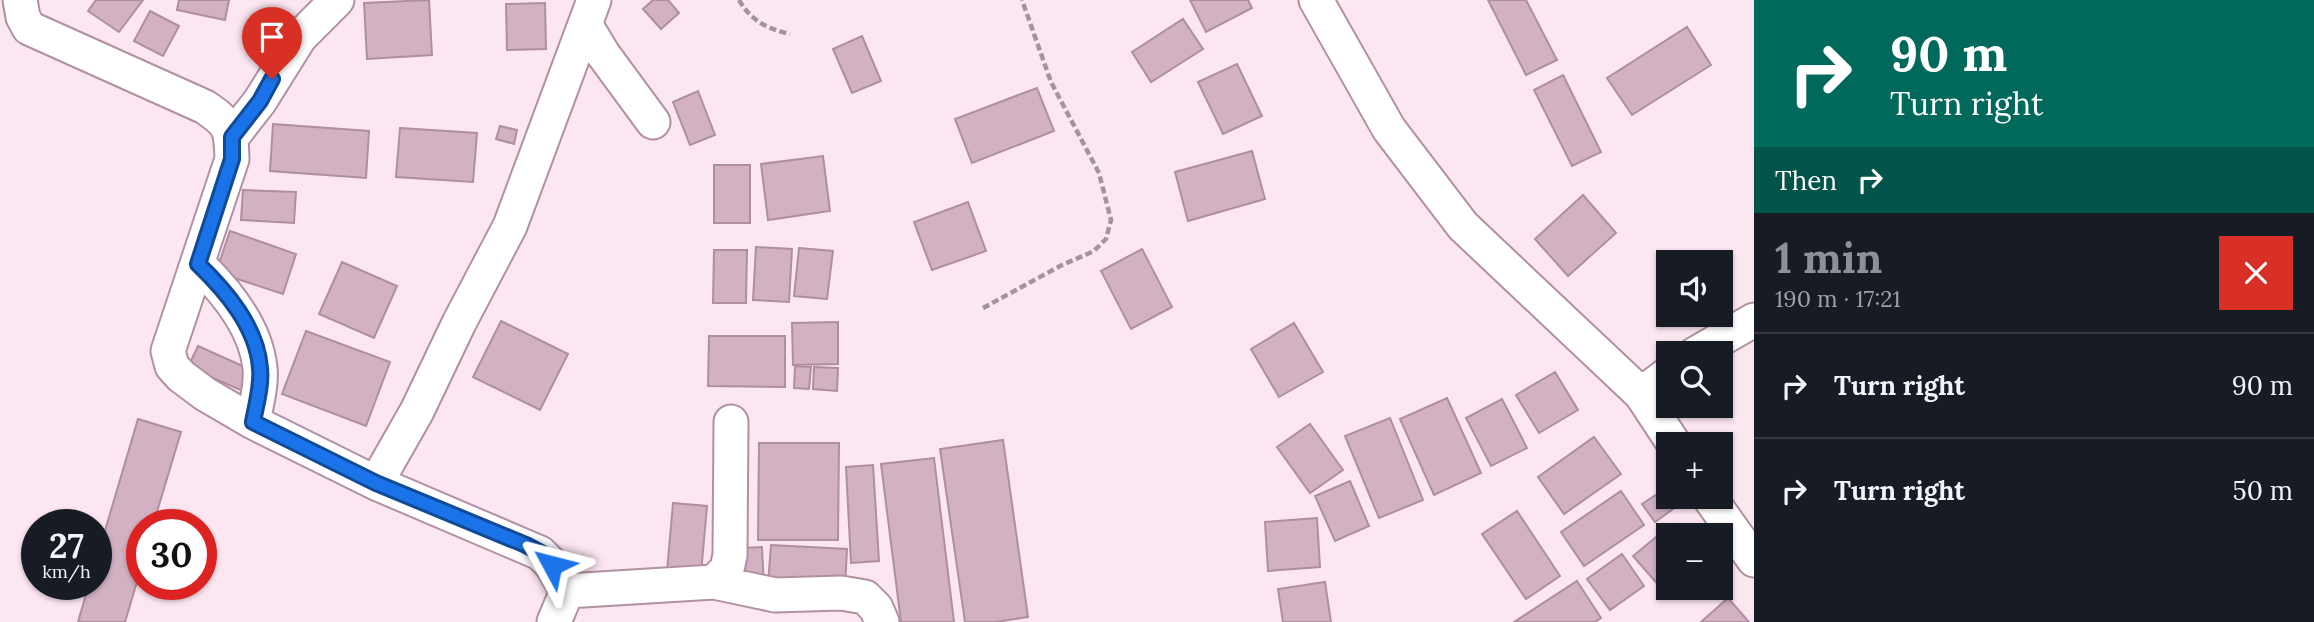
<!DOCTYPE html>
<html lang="en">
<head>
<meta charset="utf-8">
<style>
	body { margin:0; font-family:Lora,serif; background:#20242c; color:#f1f3f6; height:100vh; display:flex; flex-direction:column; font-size:26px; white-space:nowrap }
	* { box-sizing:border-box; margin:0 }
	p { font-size:23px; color:#9ea1a6 }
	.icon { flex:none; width:38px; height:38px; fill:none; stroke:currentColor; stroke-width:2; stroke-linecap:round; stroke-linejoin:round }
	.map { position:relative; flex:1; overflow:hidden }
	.side { display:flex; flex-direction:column; background:#171b24; width:560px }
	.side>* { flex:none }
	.guide { background:#00695c; color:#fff; overflow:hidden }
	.buttons { position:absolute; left:1656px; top:250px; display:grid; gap:14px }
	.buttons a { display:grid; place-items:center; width:77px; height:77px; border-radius:0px; background:#171b24; box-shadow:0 2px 5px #0004; font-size:35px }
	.speed { position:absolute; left:21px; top:509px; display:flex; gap:14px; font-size:35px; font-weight:700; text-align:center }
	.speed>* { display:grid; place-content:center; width:91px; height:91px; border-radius:50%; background:#171b24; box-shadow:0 2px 5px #0004; line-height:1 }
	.speed small { font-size:18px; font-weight:400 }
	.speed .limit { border:10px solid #d22; background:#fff; color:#111 }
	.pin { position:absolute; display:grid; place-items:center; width:60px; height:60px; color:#fff; margin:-72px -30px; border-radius:50% 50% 50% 0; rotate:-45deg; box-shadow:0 0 7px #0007 }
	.pin .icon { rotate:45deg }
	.me { position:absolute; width:77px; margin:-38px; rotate:308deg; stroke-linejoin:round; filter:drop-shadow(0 0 5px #0008) }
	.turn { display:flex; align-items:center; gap:24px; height:147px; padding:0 21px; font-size:32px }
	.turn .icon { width:91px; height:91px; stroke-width:2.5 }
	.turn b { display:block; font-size:49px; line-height:60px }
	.then { display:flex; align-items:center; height:66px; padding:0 21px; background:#0003; gap:14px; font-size:26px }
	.round { display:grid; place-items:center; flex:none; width:74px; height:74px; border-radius:0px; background:#20242c }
	.headline { display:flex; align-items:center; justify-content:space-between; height:119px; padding:0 21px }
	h1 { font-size:42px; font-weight:800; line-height:52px; color:#8c9099 }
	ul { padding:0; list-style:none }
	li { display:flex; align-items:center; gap:21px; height:105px; padding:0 21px; border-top:2px solid #363941 }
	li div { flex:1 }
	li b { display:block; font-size:26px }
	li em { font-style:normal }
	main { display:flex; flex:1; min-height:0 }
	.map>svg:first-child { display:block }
</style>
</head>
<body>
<main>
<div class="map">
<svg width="1754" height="622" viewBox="0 0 1754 622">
	<rect width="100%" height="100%" fill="#fce6f1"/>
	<path fill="#d2b1c3" stroke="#af8ea0" stroke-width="2" d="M 96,0 L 143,0 L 119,32 L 88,11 Z
		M 179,0 L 229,0 L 225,20 L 177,10 Z
		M 429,0 L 432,55 L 367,59 L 364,3 Z
		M 653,0 L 668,0 L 679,13 L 661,29 L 643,9 Z
		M 1190,0 L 1248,0 L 1252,8 L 1206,32 Z
		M 1488,0 L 1526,0 L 1557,60 L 1526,75 Z
		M 545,3 L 546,49 L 507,50 L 506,4 Z
		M 150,11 L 179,26 L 163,56 L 134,41 Z
		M 1183,19 L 1203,49 L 1151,82 L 1132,52 Z
		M 1687,27 L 1711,65 L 1632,115 L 1607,78 Z
		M 862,36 L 881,81 L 852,93 L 833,49 Z
		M 1237,64 L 1262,116 L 1223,134 L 1198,82 Z
		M 1563,75 L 1601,152 L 1572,166 L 1534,90 Z
		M 1037,88 L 1054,131 L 972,163 L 955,119 Z
		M 698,91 L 715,135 L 690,145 L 673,102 Z
		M 273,124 L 369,131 L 366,178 L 270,171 Z
		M 500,126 L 517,130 L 514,144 L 496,139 Z
		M 400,128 L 477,133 L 473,182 L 396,177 Z
		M 1252,151 L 1265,199 L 1188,221 L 1175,172 Z
		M 823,156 L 830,211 L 768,220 L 761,164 Z
		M 714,165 L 750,165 L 750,223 L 714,223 Z
		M 243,190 L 296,192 L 294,223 L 241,220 Z
		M 1583,195 L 1616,233 L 1568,276 L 1535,239 Z
		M 968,202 L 986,251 L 932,270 L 914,222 Z
		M 230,231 L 296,254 L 283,294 L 216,272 Z
		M 756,247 L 792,249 L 789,302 L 753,300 Z
		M 799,248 L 833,251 L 827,299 L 794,296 Z
		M 1142,249 L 1172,307 L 1131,329 L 1101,271 Z
		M 714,250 L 747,250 L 746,303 L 713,303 Z
		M 342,262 L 397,286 L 374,338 L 319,314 Z
		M 501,321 L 568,354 L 540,410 L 473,377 Z
		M 838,322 L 838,364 L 793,365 L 792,323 Z
		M 1294,323 L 1323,372 L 1279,397 L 1251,349 Z
		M 306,331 L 390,362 L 366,426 L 282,394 Z
		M 709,336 L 785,336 L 785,387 L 708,386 Z
		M 198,346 L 254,371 L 245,392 L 188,367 Z
		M 795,366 L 811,367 L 809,389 L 794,388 Z
		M 814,367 L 838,368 L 837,391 L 813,389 Z
		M 1555,372 L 1578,410 L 1539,433 L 1516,395 Z
		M 1447,398 L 1481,473 L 1434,495 L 1400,419 Z
		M 1502,399 L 1527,448 L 1491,466 L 1466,418 Z
		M 1390,418 L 1423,500 L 1379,518 L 1345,436 Z
		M 138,419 L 181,432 L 153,525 L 142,525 L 142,565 L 125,622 L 78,622 L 89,584 L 96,584 L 96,561 Z
		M 1310,424 L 1343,470 L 1310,493 L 1277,447 Z
		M 1594,437 L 1621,474 L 1564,514 L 1538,477 Z
		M 1003,440 L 1028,617 L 996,622 L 965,622 L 940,449 Z
		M 759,443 L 839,443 L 838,540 L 758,540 Z
		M 934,458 L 954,622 L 901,622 L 881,464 Z
		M 873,465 L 879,561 L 851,563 L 846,467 Z
		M 1350,481 L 1369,526 L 1335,541 L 1315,496 Z
		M 1668,487 L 1668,497 L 1675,497 L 1680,504 L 1655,522 L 1642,504 Z
		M 1621,491 L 1644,525 L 1584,566 L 1561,532 Z
		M 673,503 L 707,506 L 701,574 L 667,572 Z
		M 1517,511 L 1560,576 L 1526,599 L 1482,534 Z
		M 1317,518 L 1320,567 L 1268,571 L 1265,522 Z
		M 1672,524 L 1682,536 L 1668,536 L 1668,582 L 1661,588 L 1633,556 Z
		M 771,545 L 847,549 L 845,588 L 768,584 Z
		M 762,547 L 764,587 L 743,588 L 741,548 Z
		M 1622,554 L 1644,586 L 1610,610 L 1587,579 Z
		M 1577,581 L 1601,618 L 1595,622 L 1514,622 Z
		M 1325,582 L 1331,622 L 1283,622 L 1278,589 Z
		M 1728,598 L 1749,622 L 1701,622 Z"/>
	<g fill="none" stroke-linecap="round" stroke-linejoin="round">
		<defs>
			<path id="minor" d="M 20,0 L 23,17 L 29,28 L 205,107 C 230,124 231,128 232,159 L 168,351 L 172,366 L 181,376 L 205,394 L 253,422 L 376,483 L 540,553 L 552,565 L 567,591
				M 1316,0 L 1389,129 L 1463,226 L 1641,394 L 1674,444
				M 585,24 L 603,54 L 653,122
				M 232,137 L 260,101 L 300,37 L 337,0
				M 198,264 C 226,291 256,327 260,368 C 262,385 256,405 253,422
				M 1695,354 L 1754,320
				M 1641,394 L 1668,374
				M 376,483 L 417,411 L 459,323 L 510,226 L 594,0
				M 1709,497 L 1754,560
				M 714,582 L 727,569 L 730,555 L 731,422
				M 567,591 L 714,582 L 775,595 L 841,593 L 865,597 L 876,608 L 882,622
				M 554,622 L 567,591"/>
		</defs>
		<use href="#minor" stroke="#b190a2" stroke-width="37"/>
		<path stroke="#a5939c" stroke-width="4.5" stroke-dasharray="7 3.5" stroke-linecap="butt" d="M 739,0 C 751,21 768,29 790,34
			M 983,308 L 1062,265 L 1094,251 L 1106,239 L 1111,220 L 1099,173 L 1051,82 L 1022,0"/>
		<use href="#minor" stroke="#fff" stroke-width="33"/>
	</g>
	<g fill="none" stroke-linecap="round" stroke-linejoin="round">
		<defs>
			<path id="route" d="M 272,79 L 260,101 L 232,137 L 232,159 L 198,264 C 226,291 257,327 260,368 C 262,385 256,405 253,422 L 376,483 L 526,545 L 541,553 L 552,565"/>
		</defs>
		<use href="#route" stroke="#114b97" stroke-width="18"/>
		<use href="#route" stroke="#1a73e8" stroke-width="12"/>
	</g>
</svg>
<div class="buttons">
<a><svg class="icon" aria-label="sound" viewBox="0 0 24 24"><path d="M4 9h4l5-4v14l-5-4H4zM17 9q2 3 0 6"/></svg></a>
<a><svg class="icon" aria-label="search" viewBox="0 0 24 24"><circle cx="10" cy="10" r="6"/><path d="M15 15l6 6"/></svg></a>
<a>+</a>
<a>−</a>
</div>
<div class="speed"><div>27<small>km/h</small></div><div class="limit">30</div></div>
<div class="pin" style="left:272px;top:79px;background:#d93025"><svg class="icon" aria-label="arrive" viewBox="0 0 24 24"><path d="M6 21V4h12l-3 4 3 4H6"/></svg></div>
<svg class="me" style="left:552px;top:565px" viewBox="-20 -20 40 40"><path d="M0-17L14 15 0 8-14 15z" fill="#1a73e8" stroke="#fff" stroke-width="4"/></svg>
</div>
<section class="side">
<div class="guide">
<div class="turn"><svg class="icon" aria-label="right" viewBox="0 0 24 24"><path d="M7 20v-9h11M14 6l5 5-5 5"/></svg><div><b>90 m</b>Turn right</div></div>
<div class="then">Then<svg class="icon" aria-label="right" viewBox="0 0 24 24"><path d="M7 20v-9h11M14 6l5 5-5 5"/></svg></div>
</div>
<div class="headline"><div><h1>1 min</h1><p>190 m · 17:21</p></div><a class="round" style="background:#d93025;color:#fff"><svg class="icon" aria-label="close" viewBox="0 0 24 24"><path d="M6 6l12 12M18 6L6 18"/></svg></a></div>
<ul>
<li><svg class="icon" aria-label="right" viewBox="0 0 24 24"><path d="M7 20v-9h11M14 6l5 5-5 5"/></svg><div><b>Turn right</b></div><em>90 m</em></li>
<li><svg class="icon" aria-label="right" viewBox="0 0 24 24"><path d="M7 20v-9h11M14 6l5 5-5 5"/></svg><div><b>Turn right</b></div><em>50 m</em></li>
</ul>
</section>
</main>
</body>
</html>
